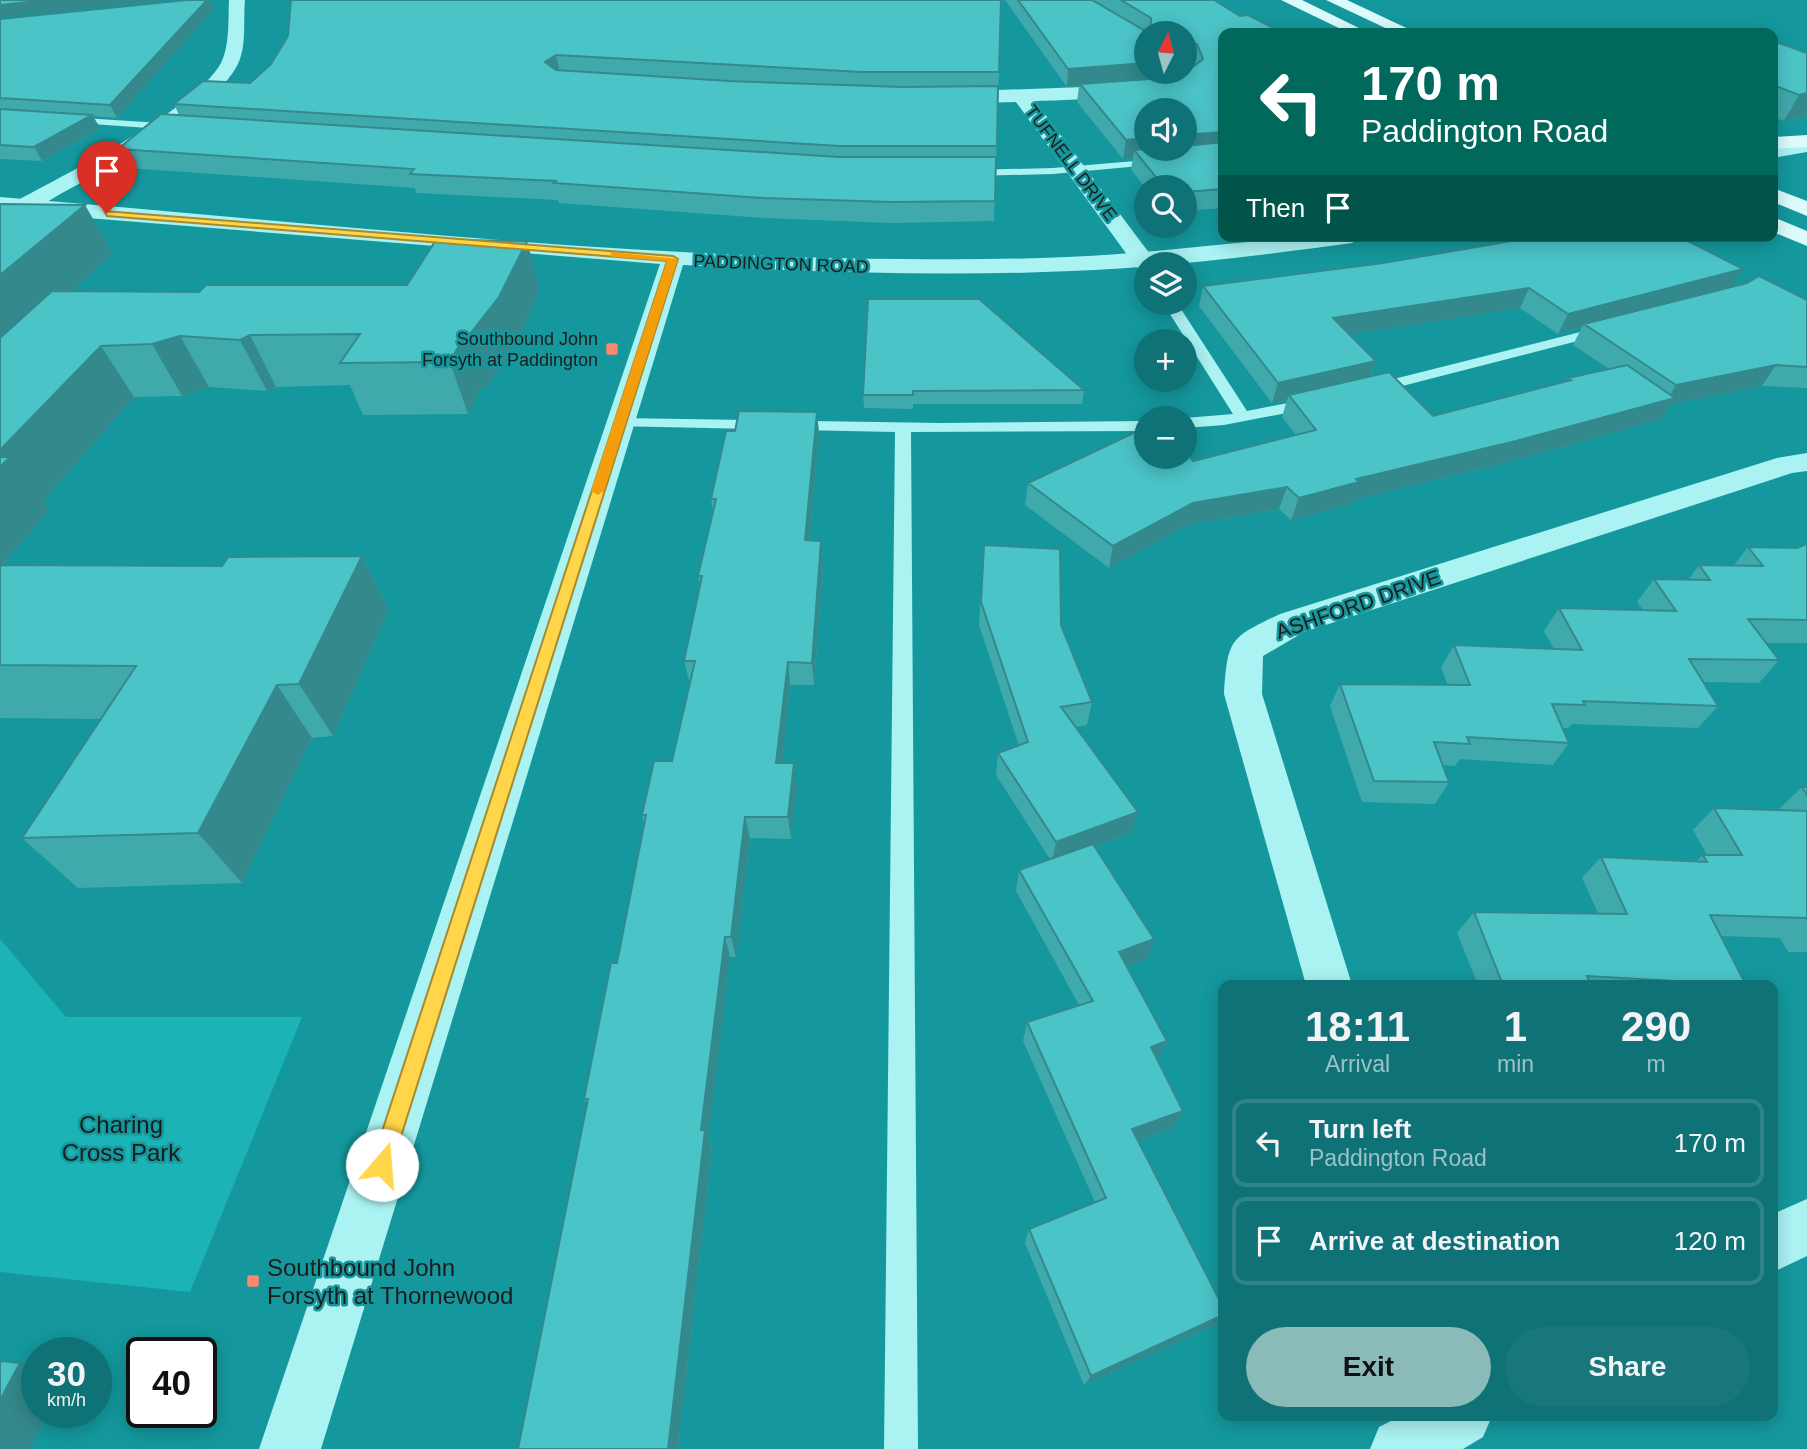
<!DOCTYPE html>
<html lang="en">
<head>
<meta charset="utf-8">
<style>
	body { margin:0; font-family:Helvetica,sans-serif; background:#18777b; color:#f1f3f6; height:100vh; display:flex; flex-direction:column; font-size:26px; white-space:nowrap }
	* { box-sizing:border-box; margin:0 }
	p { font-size:23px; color:#9bc2c5 }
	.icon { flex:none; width:38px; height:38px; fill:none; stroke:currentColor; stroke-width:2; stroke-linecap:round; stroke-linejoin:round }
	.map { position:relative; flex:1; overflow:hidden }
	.panel { position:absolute; left:1218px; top:980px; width:560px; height:441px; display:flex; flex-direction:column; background:#0f7276; border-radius:14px; box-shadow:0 4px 18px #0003 }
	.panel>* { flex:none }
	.hud { position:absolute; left:1218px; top:28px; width:560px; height:214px; border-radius:14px; box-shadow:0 4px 18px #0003; background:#00695c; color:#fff; overflow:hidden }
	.needle { width:46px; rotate:6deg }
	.fabs { position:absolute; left:1134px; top:21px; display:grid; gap:14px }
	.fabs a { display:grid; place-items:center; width:63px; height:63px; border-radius:50%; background:#0f7276; box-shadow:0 4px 18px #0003; font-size:35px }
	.speed { position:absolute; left:21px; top:1337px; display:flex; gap:14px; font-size:35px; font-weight:700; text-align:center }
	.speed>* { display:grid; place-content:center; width:91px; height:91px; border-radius:50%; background:#0f7276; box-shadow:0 4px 18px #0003; line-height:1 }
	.speed small { font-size:18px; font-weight:400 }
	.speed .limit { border:4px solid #111; border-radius:10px; background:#fff; color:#111 }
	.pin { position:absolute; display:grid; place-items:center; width:60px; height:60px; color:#fff; margin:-72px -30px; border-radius:50% 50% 50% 0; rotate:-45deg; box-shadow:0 0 7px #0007 }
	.pin .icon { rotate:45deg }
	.me { position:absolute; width:77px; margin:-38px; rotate:18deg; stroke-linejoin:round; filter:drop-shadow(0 0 5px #0008) }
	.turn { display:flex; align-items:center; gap:24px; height:147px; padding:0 28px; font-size:32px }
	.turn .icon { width:91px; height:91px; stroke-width:2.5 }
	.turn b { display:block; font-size:49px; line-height:60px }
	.then { display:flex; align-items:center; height:66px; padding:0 28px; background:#0003; gap:14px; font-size:26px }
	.eta { display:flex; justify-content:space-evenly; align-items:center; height:119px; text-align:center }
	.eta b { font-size:42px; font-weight:700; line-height:49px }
	.primary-button { display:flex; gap:14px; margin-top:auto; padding:14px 28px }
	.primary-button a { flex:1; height:80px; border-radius:42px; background:#8bbbb9; color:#111; font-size:28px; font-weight:700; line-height:80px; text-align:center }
	.primary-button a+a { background:#18777b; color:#f1f3f6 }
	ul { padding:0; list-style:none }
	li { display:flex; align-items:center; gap:21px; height:88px; margin:0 14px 10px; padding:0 14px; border:4px solid #2f8488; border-radius:14px }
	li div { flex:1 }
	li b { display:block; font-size:26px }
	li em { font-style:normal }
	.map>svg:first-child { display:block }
</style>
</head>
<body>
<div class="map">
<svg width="1807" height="1449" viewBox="0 0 1807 1449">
	<rect width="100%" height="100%" fill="#14989d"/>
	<path fill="#1cb3b7" d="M 0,939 L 66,1017 L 302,1017 L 190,1292 L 0,1272 Z"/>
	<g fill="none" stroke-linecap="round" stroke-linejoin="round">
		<path fill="#abf2f3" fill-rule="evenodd" d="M 68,117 L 176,124 L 181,127 L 176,130 L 64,122 L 64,118 Z
			M 1158,159 L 1164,162 L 1162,164 L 1053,174 L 970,176 L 964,173 L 970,170 L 1053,168 Z
			M 1163,303 L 1177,303 L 1247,411 L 1313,398 L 1321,403 L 1313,408 L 1224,425 L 1185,428 L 1185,418 L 1233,414 Z
			M 1604,326 L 1611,330 L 1609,333 L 1371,394 L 1363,389 L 1366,386 Z
			M 619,418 L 941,423 L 1146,421 L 1146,431 L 911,432 L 918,1449 L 884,1449 L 895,432 L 613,426 L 613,420 Z"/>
		<path fill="#abf2f3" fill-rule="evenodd" d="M 229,0 L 245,0 C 243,20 247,45 238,64 C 212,115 107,168 57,196 C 39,206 20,221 0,226 L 0,210 C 53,180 193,113 221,63 C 230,45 228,20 229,0 Z
			M 1185,61 L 1191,62 L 1197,76 C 1178,98 1066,100 1035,101 L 1156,262 L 1146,264 L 1144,269 L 1136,267 L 1016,102 L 944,104 L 935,98 L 944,92 L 1111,86 L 1168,78 L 1185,72 Z
			M 1807,453 L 1807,471 L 1792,473 L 1304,632 L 1263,656 L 1262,694 L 1352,985 L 1306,985 L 1224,694 C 1228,639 1229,638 1280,614 L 1777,458 Z
			M 1807,1199 L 1807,1256 L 1773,1272 L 1773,1214 Z
			M 1401,1416 L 1492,1416 L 1483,1437 L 1463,1449 L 1370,1449 L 1379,1427 Z"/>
		<path fill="#abf2f3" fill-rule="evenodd" d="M 1807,140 L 1807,152 L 1773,158 L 1773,146 Z
			M 0,197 C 299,221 604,257 904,259 C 979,260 1056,259 1131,253 C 1208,247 1285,236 1363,236 L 1352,243 C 1278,253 1200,263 1127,268 C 979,278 831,273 683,265 L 321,1449 L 259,1449 L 660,264 L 0,211 Z"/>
		<path fill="#dbfbfd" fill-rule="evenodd" d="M 1281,0 L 1302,0 L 1365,31 L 1349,33 Z
			M 1326,0 L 1347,0 L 1417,33 L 1396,33 Z
			M 1807,135 L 1807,147 L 1773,149 L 1773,137 Z
			M 1773,188 L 1807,201 L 1807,216 L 1773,202 Z
			M 1773,217 L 1807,231 L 1807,246 L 1773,232 Z"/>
	</g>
	<path fill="#40a9ac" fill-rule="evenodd" d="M 187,0 L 210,0 L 214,9 L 117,118 L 93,116 L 100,128 L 42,161 L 0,159 L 0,19 Z
		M 1005,0 L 1214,0 L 1223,33 L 1223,208 L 1185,211 L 1185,187 L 1146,187 L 1146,189 L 1131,169 L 1133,158 L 1123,159 L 1077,102 L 1079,86 L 1067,87 ZM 1185,33 L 1185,59 L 1193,61 L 1195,65 L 1185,72 L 1146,72 Z
		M 288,36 L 999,72 L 994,221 L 891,223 L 764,218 L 559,203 L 558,200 L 416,193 L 415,188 L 128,168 L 118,149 L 179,115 L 174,104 L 250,83 L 271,64 Z
		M 1779,43 L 1807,117 L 1784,121 L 1773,117 L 1773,44 Z
		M 0,204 L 113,253 L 71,291 L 199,292 L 540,289 L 515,348 L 486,387 L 481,389 L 468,414 L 363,415 L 350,385 L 276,387 L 267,391 L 209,387 L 182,396 L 134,397 L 43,501 L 50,510 L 3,565 L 222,566 L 362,556 L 389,610 L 333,736 L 312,738 L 242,883 L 78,888 L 22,838 L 101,719 L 0,718 Z
		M 1533,236 L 1678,236 L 1731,287 L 1807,300 L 1807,388 L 1762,386 L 1671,404 L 1662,419 L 1505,463 L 1352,500 L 1351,504 L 1291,520 L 1279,509 L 1188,525 L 1109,568 L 1025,505 L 1028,483 L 1146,457 L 1193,461 L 1296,435 L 1282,417 L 1287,400 L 1272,403 L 1199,306 L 1203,286 L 1383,263 L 1533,238 ZM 1520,308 L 1558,334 L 1582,327 L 1573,345 L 1609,369 L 1568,378 L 1567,381 L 1433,416 L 1371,376 L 1376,361 L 1350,334 Z
		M 979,299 L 1084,390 L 1082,404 L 913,404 L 913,409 L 864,408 L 863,395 Z
		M 817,412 L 819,434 L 809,541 L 823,563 L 814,685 L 790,685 L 782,763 L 797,785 L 791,839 L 750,838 L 736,957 L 730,957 L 719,1046 L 708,1139 L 712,1147 L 678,1449 L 518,1449 L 587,1104 L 584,1099 L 617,963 L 644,823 L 642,815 L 672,761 L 690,684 L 684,661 L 700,585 L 698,576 L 713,511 L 711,499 L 735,431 Z
		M 1807,544 L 1807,643 L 1766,643 L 1779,660 L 1759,683 L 1703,682 L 1718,706 L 1698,728 L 1572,724 L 1568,728 L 1563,728 L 1569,743 L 1553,765 L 1460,759 L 1455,766 L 1443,765 L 1449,782 L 1435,804 L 1362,802 L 1330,706 L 1340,684 L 1448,685 L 1441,668 L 1454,645 L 1554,649 L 1544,631 L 1559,608 L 1643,610 L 1637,602 L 1654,579 L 1688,580 L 1699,565 L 1734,565 L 1748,547 L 1797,548 Z
		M 984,545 L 1061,625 L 1092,702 L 1087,725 L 1076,727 L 1131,833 L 1095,847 L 1154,939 L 1147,959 L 1127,966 L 1167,1041 L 1159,1059 L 1157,1060 L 1183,1111 L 1174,1128 L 1138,1141 L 1223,1307 L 1223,1317 L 1215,1325 L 1084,1385 L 1025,1243 L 1029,1229 L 1095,1202 L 1023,1041 L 1027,1022 L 1079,1005 L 1016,891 L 1019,870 L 1050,859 L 996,775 L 998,753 L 1019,746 L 979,625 Z
		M 1802,787 L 1807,787 L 1807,952 L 1788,952 L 1780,938 L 1721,936 L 1745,985 L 1478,985 L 1457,933 L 1474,912 L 1598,913 L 1582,878 L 1601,857 L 1696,861 L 1703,855 L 1707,855 L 1693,830 L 1714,808 L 1779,810 L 1779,809 Z"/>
	<path fill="#34898c" d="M 47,0 L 164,0 L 0,17 L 0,5 Z
		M 207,0 L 210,0 L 214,9 L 117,118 L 110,105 Z
		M 556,55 L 560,72 L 545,62 Z
		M 1146,63 L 1146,72 L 1177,72 L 1161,78 L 1067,87 L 1068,69 Z
		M 1807,93 L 1807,117 L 1784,121 L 1799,95 Z
		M 92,115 L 100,128 L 42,161 L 34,147 Z
		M 1223,132 L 1223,150 L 1134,150 L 1133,158 L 1123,159 L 1126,140 L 1146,138 L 1146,149 L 1185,149 L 1185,135 Z
		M 85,205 L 113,253 L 0,356 L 0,275 Z
		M 527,241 L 540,289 L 515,348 L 486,387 L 481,389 L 468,414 L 450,362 L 463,338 Z
		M 1743,269 L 1731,288 L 1584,324 L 1582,327 L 1558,334 L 1568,314 Z
		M 1529,288 L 1520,308 L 1327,338 L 1333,318 Z
		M 250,335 L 276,387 L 267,391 L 240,340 Z
		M 180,336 L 209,387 L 182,396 L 152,344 Z
		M 101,346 L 134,397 L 43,501 L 50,510 L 0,568 L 0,450 Z
		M 1376,361 L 1369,381 L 1289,395 L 1287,400 L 1272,403 L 1278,383 Z
		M 1776,365 L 1762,386 L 1671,404 L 1662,419 L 1505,463 L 1352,500 L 1351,504 L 1291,520 L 1299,498 L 1356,479 L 1667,400 L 1676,385 Z
		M 817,412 L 819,434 L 807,563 L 805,540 Z
		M 1287,487 L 1279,509 L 1188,525 L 1109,568 L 1113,546 L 1193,503 Z
		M 821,541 L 823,563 L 814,685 L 812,663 Z
		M 362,556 L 389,610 L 333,736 L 299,684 Z
		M 788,662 L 790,685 L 780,785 L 776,763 Z
		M 277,685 L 312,738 L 242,883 L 198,833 Z
		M 794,763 L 797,785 L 791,839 L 788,817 Z
		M 1138,812 L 1131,833 L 1052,863 L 1056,842 Z
		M 745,817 L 750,838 L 736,957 L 731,937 Z
		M 725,937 L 730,957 L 708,1139 L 712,1147 L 678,1449 L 668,1449 L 701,1130 Z
		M 1154,939 L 1147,959 L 1113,972 L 1119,952 Z
		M 1167,1041 L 1159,1059 L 1143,1065 L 1151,1047 Z
		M 1183,1111 L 1174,1128 L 1124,1146 L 1132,1129 Z
		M 1223,1315 L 1223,1317 L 1215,1325 L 1084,1385 L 1091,1376 Z
		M 20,1363 L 37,1368 L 37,1412 L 49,1412 L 30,1449 L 0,1449 L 0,1400 Z"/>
	<path fill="#4bc4c8" stroke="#34898c" stroke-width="2" d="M 0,0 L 47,0 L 0,5 Z
		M 187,0 L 207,0 L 110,105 L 0,98 L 0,19 Z
		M 291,0 L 1001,0 L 999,72 L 861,72 L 556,55 L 545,62 L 556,70 L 729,81 L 902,87 L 998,86 L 997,146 L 839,146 L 174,104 L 203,81 L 250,83 L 271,64 L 288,36 Z
		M 1018,0 L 1092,0 L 1147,32 L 1151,29 L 1151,18 L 1121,0 L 1214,0 L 1240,16 L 1248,15 L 1283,33 L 1223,33 L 1223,132 L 1185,135 L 1185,110 L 1146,110 L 1146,138 L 1126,140 L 1080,84 L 1149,79 L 1177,72 L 1185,72 L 1185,70 L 1190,69 L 1203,59 L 1197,44 L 1186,42 L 1185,52 L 1185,33 L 1146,33 L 1146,63 L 1068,69 Z
		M 1779,43 L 1807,53 L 1807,93 L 1799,95 L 1773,85 L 1773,44 Z
		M 0,109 L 92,115 L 34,147 L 0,145 Z
		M 161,114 L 839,157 L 996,157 L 995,201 L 891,202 L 762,198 L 554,183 L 556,181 L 410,174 L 414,169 L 118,149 Z
		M 1223,142 L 1223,189 L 1185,192 L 1185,187 L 1164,187 L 1134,150 L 1150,149 L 1185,149 L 1185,146 Z
		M 0,204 L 85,205 L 0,275 Z
		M 1541,236 L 1678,236 L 1743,269 L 1568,314 L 1529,288 L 1333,318 L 1376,361 L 1278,383 L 1203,286 L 1383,263 Z
		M 436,240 L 527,241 L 499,297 L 469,335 L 463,338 L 450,362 L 340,363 L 360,334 L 250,335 L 240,340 L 180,336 L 152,344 L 101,346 L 0,450 L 0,338 L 52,291 L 199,292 L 206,285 L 407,285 Z
		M 1759,276 L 1807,300 L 1807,367 L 1776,365 L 1676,385 L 1584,324 L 1747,283 Z
		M 868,299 L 979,299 L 1084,390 L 913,391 L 913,395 L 863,395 Z
		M 1627,365 L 1675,398 L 1516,441 L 1356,479 L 1359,482 L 1299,498 L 1287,487 L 1193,503 L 1113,546 L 1028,483 L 1140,430 L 1146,435 L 1146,457 L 1185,457 L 1185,450 L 1193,461 L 1316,430 L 1289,395 L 1389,372 L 1433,416 L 1571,380 L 1568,378 Z
		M 739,411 L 817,412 L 805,540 L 821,541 L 812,663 L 788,662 L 776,763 L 794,763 L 788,817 L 745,817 L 731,937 L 725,937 L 701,1130 L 705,1130 L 668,1449 L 518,1449 L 588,1099 L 584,1099 L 611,963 L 617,963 L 646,815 L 642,815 L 654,761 L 672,761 L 695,661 L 684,661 L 702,576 L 698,576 L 716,499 L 711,499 L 726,431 L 735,431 Z
		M 0,457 L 10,457 L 0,467 Z
		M 1807,544 L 1807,620 L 1748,619 L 1779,660 L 1689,659 L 1718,706 L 1583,701 L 1585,705 L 1552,704 L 1569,743 L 1467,737 L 1470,744 L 1434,742 L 1449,782 L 1374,781 L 1340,684 L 1470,685 L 1454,645 L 1582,650 L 1559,608 L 1676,611 L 1654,579 L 1710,580 L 1699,565 L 1763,566 L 1748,547 L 1797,548 Z
		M 984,545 L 1060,549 L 1061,625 L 1092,702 L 1061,707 L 1138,812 L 1056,842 L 998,753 L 1028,742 L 981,602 Z
		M 362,556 L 299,684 L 277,685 L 198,833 L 22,838 L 136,666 L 0,665 L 0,565 L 222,566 L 228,557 Z
		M 1802,787 L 1807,787 L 1807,795 Z
		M 1714,808 L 1807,811 L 1807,920 L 1806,918 L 1710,915 L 1746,985 L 1587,976 L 1591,985 L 1503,985 L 1474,912 L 1627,914 L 1601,857 L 1707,862 L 1703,855 L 1742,855 Z
		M 1093,844 L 1154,939 L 1119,952 L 1167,1041 L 1151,1047 L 1183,1111 L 1132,1129 L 1223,1307 L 1223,1315 L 1091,1376 L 1029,1229 L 1106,1198 L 1027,1022 L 1093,1001 L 1019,870 Z
		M 0,1361 L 20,1363 L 0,1400 Z"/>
	<path fill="#ffd54a" stroke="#a68a30" stroke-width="2" d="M 104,211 L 673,256 L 678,259 L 392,1165 L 389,1172 L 382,1176 L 374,1172 L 371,1165 L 667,261 L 107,216 Z"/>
	<path fill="#f59e0b" d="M 610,252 L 678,259 L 604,491 L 598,495 L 591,491 L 667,261 L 613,257 Z"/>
	<g fill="#ff886d" stroke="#14989d" stroke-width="2.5">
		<rect x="605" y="342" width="14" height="14" rx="3.5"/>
		<rect x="246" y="1274" width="14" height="14" rx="3.5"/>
	</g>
	<g text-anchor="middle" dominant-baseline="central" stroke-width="5" stroke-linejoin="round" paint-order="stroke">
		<g font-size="18" fill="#1d1d1d" stroke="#14989d">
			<text transform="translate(1071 163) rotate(53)">TUFNELL DRIVE</text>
			<text transform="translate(781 264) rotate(2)">PADDINGTON ROAD</text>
		</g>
		<g font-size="18" fill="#1d1d1d" stroke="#14989d" text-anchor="end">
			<text x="598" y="339">Southbound John<tspan x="598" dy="21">Forsyth at Paddington</tspan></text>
		</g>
		<g font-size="21" fill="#1d1d1d" stroke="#14989d">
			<text transform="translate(1358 604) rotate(-19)">ASHFORD DRIVE</text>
		</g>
		<g font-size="24" fill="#1b1d1d" stroke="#14989d">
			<text x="121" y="1124">Charing<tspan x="121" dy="28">Cross Park</tspan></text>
		</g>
		<g font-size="24" fill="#1d1d1d" stroke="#14989d" text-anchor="start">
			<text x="267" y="1267">Southbound John<tspan x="267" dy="28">Forsyth at Thornewood</tspan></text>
		</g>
	</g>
</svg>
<div class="fabs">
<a><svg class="needle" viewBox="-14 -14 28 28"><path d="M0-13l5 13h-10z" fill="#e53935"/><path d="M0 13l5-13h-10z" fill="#9bc2c5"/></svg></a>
<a><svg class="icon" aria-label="sound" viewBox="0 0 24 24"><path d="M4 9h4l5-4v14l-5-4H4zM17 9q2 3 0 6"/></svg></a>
<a><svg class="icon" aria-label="search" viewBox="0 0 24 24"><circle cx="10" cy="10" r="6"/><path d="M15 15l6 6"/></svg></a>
<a><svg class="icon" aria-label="layers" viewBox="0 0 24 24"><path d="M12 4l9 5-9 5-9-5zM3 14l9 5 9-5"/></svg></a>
<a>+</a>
<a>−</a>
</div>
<div class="speed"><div>30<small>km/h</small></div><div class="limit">40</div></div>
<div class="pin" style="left:107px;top:213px;background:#d93025"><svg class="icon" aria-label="arrive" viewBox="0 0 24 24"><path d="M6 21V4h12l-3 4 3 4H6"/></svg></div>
<svg class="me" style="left:382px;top:1165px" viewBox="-20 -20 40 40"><circle r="19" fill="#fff"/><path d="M0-13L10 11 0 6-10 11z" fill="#ffd54a"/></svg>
<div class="hud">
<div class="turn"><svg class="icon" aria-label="left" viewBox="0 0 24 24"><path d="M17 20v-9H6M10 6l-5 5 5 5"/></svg><div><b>170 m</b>Paddington Road</div></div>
<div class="then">Then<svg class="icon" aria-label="arrive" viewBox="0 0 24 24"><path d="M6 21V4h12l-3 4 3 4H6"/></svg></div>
</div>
<section class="panel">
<div class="eta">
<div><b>18:11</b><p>Arrival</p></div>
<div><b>1</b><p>min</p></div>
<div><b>290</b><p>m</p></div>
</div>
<ul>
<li><svg class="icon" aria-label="left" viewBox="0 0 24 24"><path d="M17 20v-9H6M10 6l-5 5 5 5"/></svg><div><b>Turn left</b><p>Paddington Road</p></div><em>170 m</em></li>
<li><svg class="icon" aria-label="arrive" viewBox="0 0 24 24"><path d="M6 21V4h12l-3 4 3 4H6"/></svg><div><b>Arrive at destination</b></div><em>120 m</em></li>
</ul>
<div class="primary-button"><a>Exit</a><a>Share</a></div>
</section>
</div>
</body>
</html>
